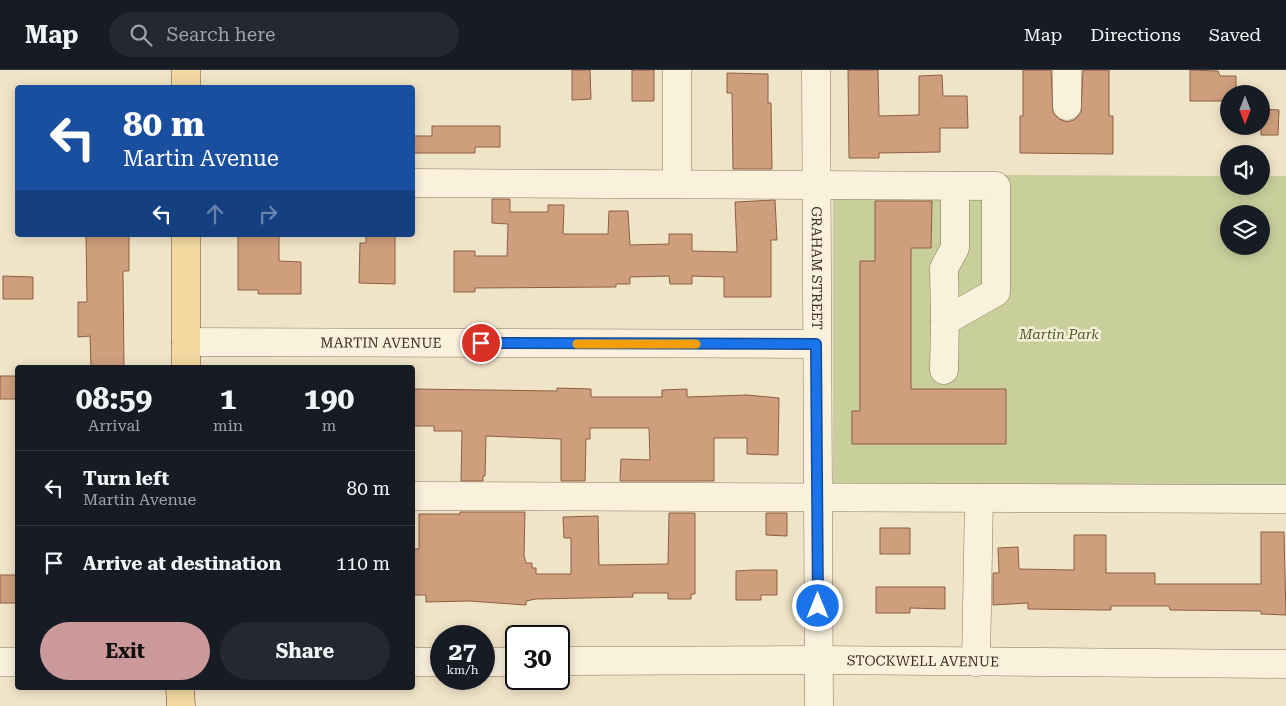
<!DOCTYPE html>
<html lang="en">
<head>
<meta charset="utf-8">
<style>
	body { margin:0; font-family:"Roboto Serif",serif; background:#242831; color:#f1f3f6; height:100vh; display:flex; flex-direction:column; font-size:19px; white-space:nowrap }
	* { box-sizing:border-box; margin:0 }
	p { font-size:16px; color:#9ea1a6 }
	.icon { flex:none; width:28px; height:28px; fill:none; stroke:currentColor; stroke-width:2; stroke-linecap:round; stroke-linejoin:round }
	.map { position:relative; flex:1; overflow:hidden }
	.panel { position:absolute; left:15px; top:295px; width:400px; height:325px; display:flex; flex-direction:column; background:#171b24; border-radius:5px; box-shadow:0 2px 12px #0003 }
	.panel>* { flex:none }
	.hud { position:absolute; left:15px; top:15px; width:400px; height:152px; border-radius:5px; box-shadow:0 2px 12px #0003; background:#1a4fa0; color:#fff; overflow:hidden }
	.needle { width:32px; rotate:180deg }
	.fabs { position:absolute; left:1220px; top:15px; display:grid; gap:10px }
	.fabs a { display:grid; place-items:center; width:50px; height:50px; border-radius:50%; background:#171b24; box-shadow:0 2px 12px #0003; font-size:25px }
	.speed { position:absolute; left:430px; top:555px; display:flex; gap:10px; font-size:25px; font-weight:700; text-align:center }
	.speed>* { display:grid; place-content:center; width:65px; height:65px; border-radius:50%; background:#171b24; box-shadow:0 2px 12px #0003; line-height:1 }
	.speed small { font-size:12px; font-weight:400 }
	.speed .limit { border:2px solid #111; border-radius:8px; background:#fff; color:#111 }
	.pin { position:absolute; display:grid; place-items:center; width:42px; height:42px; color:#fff; margin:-21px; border:2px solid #fff; border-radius:50%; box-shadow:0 1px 5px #0007 }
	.me { position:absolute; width:55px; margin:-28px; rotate:0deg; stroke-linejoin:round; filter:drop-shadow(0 0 4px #0008) }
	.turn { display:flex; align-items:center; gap:18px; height:105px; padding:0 25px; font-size:22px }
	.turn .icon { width:65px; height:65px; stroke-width:2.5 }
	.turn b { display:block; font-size:35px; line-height:42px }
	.lanes { display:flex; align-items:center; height:48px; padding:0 25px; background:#0003; justify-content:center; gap:25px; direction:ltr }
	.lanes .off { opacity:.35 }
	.eta { display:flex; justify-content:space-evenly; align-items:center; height:85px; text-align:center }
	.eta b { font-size:30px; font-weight:700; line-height:35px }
	.button { display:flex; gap:10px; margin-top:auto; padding:10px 25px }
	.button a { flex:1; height:58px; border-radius:30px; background:#cc999b; color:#111; font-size:20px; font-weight:700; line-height:58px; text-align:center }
	.button a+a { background:#242831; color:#f1f3f6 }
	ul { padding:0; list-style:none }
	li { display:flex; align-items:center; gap:15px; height:75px; padding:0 25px; border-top:1px solid #363941 }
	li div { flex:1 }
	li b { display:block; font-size:19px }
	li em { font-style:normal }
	header { display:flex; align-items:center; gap:30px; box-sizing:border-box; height:70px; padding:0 25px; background:#171b24; border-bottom:1px solid #363941 }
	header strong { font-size:24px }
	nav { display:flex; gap:28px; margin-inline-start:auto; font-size:18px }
	.search { width:350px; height:45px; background:#242831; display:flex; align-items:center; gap:12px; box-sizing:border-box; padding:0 18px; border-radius:28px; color:#9ea1a6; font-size:19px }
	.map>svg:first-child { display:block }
</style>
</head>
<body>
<header>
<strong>Map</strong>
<div class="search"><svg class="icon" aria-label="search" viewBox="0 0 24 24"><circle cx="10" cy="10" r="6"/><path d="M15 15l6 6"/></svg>Search here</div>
<nav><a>Map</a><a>Directions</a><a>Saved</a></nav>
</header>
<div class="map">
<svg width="1286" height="636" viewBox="0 0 1286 636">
	<rect width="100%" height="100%" fill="#f0e4c8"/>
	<path fill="#c9cf9b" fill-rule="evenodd" d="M 833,104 L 1229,106 L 1229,116 L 1261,116 L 1261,106 L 1286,106 L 1286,425 L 833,423 ZM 1229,144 L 1261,144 L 1261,176 L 1229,176 Z"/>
	<path fill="#cf9f7d" stroke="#8d5f41" d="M 572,0 L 590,0 L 591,29 L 572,30 Z
		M 632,0 L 654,0 L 654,31 L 632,31 Z
		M 848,0 L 878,0 L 879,46 L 919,45 L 919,6 L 942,5 L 943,26 L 967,26 L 968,58 L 940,58 L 940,82 L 879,83 L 879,88 L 849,88 Z
		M 1023,0 L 1051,0 L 1053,43 L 1059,49 L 1067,52 L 1074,50 L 1081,43 L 1083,0 L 1109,0 L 1109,46 L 1113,46 L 1113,84 L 1020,83 L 1020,46 L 1023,46 Z
		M 1190,0 L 1218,1 L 1220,6 L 1236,6 L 1236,24 L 1229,24 L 1229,31 L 1190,31 Z
		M 727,3 L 768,4 L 768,33 L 771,33 L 772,99 L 733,99 L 732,23 L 727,23 Z
		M 1261,39 L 1279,40 L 1278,65 L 1261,65 Z
		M 432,56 L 500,56 L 500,77 L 475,77 L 475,83 L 412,83 L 412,66 L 432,66 Z
		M 492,129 L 510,129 L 510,142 L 548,142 L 548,135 L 564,135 L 563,164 L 608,164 L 609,141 L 628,141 L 630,175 L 669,174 L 669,164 L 692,164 L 692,181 L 737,182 L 735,132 L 775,130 L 777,170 L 771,170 L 771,227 L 724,227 L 724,207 L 692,206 L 692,214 L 670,214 L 669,206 L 630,207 L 630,214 L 616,214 L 616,217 L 475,218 L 475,222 L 454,222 L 454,181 L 475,181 L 475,186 L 507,186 L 508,154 L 492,153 Z
		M 875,131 L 932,131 L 931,178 L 911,178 L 911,319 L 1006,319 L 1006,374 L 852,374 L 852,341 L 860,341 L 860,191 L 875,191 Z
		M 86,165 L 129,165 L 129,201 L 123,201 L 124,298 L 91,298 L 90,266 L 78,267 L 78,232 L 87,232 Z
		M 238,165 L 279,165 L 279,191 L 301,192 L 301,224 L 258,224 L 258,220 L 238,220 Z
		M 366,165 L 395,165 L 395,214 L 359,213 L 360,173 L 366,173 Z
		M 3,206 L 33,207 L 33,229 L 3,229 Z
		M 0,306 L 18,306 L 18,329 L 0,329 Z
		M 557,318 L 591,319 L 591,327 L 662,327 L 662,320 L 687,319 L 687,327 L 747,325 L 779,328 L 778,385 L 747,384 L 747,368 L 714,368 L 714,411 L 620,411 L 621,389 L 650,390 L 649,358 L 590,358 L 590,369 L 586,369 L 585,411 L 561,411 L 561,369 L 486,366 L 485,406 L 483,406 L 483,411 L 461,411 L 462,361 L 434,361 L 434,356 L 413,356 L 414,319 L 557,321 Z
		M 460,442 L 525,442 L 524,485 L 526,493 L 532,493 L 532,498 L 536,498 L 536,504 L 571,504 L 571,468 L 564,468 L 563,447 L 598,446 L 599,495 L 668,494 L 669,443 L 695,443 L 695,524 L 691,524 L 691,529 L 668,529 L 668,523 L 633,523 L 633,527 L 536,529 L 526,531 L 526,535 L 469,531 L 426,532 L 426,525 L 412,525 L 412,479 L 419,479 L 419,444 L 460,444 Z
		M 766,443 L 787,443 L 787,466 L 766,465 Z
		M 880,458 L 910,458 L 910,484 L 880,484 Z
		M 1261,462 L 1284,462 L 1286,545 L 1261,544 L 1261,541 L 1170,540 L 1169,536 L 1111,536 L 1111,540 L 1102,540 L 1028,539 L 1028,533 L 993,535 L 993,503 L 999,503 L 998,478 L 1018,477 L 1019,499 L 1074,500 L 1074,465 L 1106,465 L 1106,503 L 1155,503 L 1155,514 L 1261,514 Z
		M 753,500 L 777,500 L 777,525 L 761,525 L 761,530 L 736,530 L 736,501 Z
		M 0,505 L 18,505 L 18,533 L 0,533 Z
		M 876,517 L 945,517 L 945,539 L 910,538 L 910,543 L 876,543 Z"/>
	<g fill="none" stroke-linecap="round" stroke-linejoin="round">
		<defs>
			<g id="minor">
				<path d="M 677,0 L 677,114"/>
				<path id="s1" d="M 816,0 L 819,636"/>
				<path d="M 1067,0 L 1067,36"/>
				<path d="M 412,113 L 996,116 L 996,222 L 945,251 L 944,300"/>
				<path d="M 945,251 L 944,198 L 955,178 L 955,116"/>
				<path id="s2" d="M 186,272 L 816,274"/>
				<path d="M 412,426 L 1286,429"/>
				<path id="s3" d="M 559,591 L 818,590 L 1286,594"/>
				<path d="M 0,592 L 18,592"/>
				<path d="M 412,592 L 441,592"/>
				<path d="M 484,592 L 516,592"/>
				<path d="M 976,592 L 979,428"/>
			</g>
			<path id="major" d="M 186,18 L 186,0
				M 186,298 L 186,165
				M 180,618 L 181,636"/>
		</defs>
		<use href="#minor" stroke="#8d765c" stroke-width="29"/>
		<use href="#major" stroke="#5b4430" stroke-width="29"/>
		<use href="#minor" stroke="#faf1dc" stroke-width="28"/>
		<use href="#major" stroke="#f3d9a0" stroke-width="28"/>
	</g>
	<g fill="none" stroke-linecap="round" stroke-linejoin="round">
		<defs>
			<path id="route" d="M 481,273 L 816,274 L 818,536"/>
		</defs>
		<use href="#route" stroke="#114b97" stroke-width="12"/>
		<use href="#route" stroke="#1a73e8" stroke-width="9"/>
		<path stroke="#f59e0b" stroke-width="9" d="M 577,274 L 696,274"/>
	</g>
	<g text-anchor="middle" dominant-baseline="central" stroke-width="5" stroke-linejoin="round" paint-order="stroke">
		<g font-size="14" fill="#3d2e20" stroke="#f7eed8">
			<text stroke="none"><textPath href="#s1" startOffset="198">GRAHAM STREET</textPath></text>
			<text stroke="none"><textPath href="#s2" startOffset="195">MARTIN AVENUE</textPath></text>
			<text stroke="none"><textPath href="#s3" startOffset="364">STOCKWELL AVENUE</textPath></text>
		</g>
		<g font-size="14" font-style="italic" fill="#4d5a26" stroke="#f7eed8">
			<text x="1059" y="264">Martin Park</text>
		</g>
	</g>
</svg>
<div class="fabs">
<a><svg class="needle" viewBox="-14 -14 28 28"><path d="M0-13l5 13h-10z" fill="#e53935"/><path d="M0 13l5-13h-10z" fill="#9ea1a6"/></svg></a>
<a><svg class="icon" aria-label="sound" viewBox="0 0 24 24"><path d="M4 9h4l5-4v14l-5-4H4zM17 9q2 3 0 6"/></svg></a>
<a><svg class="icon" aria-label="layers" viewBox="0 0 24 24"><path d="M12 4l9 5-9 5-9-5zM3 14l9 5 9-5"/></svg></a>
</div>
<div class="speed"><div>27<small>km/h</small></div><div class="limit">30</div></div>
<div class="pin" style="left:481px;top:273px;background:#d93025"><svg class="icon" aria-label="arrive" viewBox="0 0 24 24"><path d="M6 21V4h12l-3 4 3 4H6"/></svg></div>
<svg class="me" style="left:818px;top:536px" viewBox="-20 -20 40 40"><circle r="17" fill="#1a73e8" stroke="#fff" stroke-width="3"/><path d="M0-11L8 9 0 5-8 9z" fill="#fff"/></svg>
<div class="hud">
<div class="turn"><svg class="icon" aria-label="left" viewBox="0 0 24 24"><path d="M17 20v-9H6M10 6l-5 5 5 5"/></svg><div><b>80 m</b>Martin Avenue</div></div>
<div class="lanes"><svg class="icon" aria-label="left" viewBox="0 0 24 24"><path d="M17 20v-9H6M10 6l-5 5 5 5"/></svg><svg class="icon off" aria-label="ahead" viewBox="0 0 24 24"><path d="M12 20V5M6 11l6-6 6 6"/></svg><svg class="icon off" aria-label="right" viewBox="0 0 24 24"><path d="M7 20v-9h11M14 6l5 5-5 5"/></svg></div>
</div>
<section class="panel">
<div class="eta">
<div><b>08:59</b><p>Arrival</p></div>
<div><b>1</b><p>min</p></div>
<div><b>190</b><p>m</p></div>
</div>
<ul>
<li><svg class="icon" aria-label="left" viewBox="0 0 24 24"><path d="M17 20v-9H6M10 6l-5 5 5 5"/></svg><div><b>Turn left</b><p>Martin Avenue</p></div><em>80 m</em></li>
<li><svg class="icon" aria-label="arrive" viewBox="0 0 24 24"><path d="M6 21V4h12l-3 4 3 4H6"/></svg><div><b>Arrive at destination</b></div><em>110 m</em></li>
</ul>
<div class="button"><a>Exit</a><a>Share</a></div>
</section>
</div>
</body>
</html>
